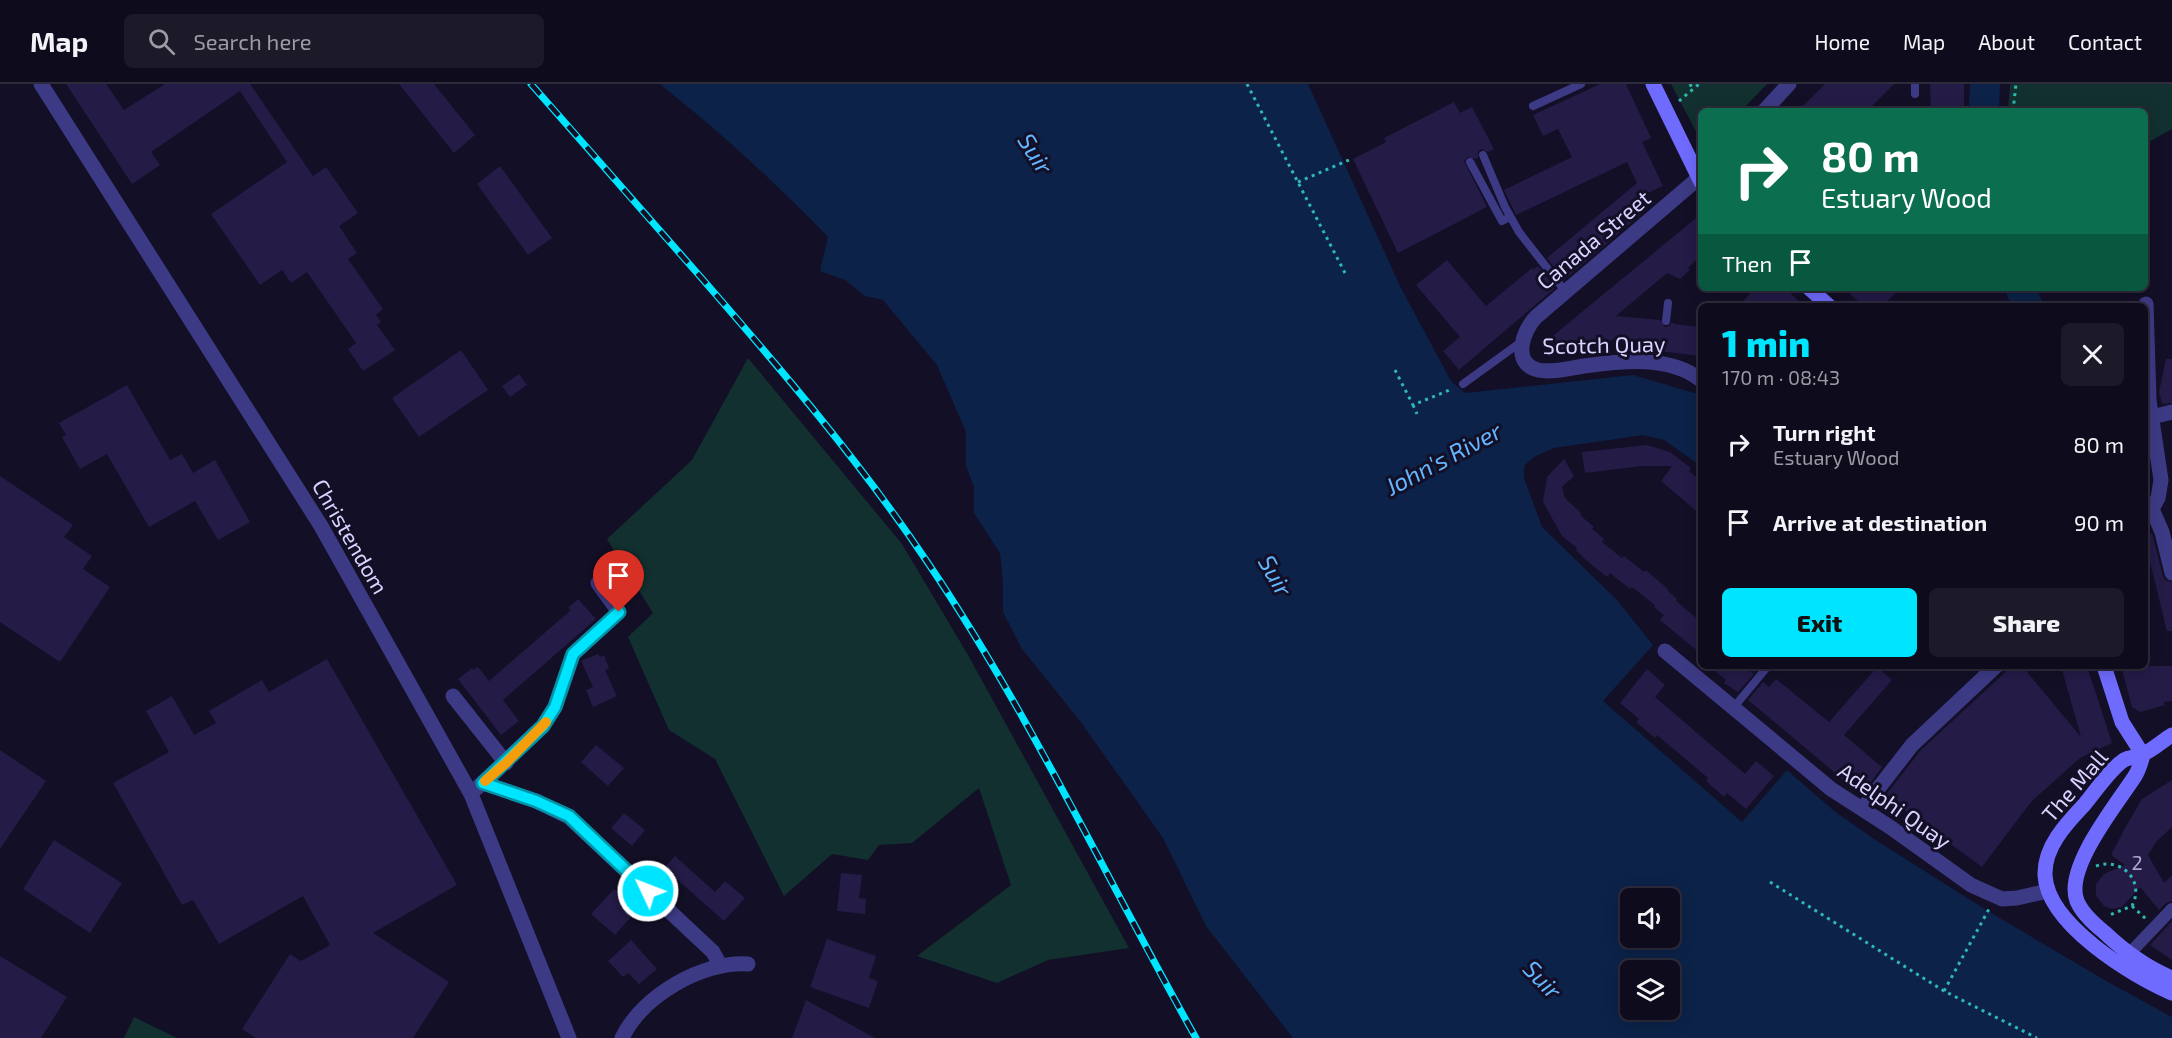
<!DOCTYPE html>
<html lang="en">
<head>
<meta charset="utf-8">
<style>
	body { margin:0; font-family:"Exo 2",sans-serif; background:#1c1929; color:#f1f3f6; height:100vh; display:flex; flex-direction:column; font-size:22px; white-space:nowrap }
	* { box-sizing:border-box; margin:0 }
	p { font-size:20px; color:#9b9ba3 }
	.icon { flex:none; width:33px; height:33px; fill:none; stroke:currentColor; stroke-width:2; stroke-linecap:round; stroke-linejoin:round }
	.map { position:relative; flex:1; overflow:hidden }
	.side { position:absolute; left:1698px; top:219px; width:450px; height:366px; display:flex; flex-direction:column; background:#0e0b1c; border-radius:9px; box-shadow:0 3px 15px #0003,0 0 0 2px #2e2b3b }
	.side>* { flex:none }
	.banner { position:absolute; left:1698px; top:24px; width:450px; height:183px; border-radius:9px; box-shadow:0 3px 15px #0003,0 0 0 2px #2e2b3b; background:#0b6e4f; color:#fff; overflow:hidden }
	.controls { position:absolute; left:1620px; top:804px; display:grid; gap:12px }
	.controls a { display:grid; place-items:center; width:60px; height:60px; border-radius:9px; background:#0e0b1c; box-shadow:0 3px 15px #0003,0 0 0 2px #2e2b3b; font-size:30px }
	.pin { position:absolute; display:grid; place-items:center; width:51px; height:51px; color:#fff; margin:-62px -26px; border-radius:50% 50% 50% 0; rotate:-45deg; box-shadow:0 0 6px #0007 }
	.pin .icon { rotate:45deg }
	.me { position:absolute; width:66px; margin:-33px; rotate:313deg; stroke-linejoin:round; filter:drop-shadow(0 0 4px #0008) }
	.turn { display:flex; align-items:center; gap:21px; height:126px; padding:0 24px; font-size:27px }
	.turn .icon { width:78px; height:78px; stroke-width:2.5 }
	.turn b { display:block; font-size:42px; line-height:51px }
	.then { display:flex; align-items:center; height:57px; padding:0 24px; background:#0003; gap:12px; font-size:22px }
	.round { display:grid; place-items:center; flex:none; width:63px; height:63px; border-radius:9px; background:#1c1929 }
	.summary { display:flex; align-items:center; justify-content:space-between; height:102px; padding:0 24px }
	h1 { font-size:36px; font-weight:800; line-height:45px; color:#00e5ff }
	.cta { display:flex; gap:12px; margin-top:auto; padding:12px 24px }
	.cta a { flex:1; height:69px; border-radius:9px; background:#00e5ff; color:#111; font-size:24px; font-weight:800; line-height:69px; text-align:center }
	.cta a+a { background:#1c1929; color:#f1f3f6 }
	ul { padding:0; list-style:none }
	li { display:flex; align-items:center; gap:18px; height:78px; padding:0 24px }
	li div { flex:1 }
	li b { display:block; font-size:22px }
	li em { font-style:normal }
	header { display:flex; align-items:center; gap:36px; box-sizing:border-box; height:84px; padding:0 30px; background:#0e0b1c; border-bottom:2px solid #2e2b3b }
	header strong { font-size:28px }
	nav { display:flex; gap:33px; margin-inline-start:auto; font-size:21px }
	.search { width:420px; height:54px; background:#1c1929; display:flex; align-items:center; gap:15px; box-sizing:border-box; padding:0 21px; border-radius:9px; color:#9b9ba3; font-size:22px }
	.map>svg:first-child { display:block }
</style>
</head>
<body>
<header>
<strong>Map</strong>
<div class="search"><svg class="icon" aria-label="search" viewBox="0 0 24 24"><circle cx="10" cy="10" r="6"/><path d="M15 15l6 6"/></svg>Search here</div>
<nav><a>Home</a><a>Map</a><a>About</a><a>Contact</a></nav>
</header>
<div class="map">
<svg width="2172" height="954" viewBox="0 0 2172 954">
	<rect width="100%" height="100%" fill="#130f26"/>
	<path fill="#12302f" d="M 1671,0 L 1767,0 L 1741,27 L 1701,27 L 1701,57 Z
		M 2010,0 L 2172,0 L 2172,45 L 2145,60 L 2145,27 L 2008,27 Z
		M 748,274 L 902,460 L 968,571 L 1129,864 L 1048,876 L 997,899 L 917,872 L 1011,801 L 979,704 L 912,759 L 879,761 L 868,776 L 832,770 L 784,812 L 715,675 L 669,646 L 628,553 L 653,529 L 607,455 L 692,376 Z
		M 134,933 L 177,954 L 124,954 Z"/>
	<path fill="#0c2248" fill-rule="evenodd" d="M 660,0 L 1308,0 L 1401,204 L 1451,297 L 1465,309 L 1633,291 L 1701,311 L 1701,382 L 1664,356 L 1643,351 L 1554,364 L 1534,373 L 1524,382 L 1524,394 L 1542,443 L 1616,515 L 1653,561 L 1603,617 L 1742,738 L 1787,686 L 1834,727 L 1877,757 L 1991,829 L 2108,898 L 2172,933 L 2172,954 L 1293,954 L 1206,842 L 1163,754 L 1080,637 L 1022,565 L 1003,528 L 1003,498 L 1000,469 L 974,429 L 974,403 L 966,382 L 966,348 L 937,281 L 883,216 L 865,212 L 845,196 L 820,187 L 828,153 C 775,98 719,47 660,0 ZM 1630,814 L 1670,814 L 1670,854 L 1630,854 ZM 1630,886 L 1670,886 L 1670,926 L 1630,926 Z"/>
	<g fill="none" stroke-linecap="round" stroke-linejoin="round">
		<path stroke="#0c2248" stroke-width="30" d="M 1984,27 L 1985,0
			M 2020,204 L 2028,222"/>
	</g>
	<path fill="#241b47" d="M 66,0 L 106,0 L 124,26 L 165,0 L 250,0 L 313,92 L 326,83 L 358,129 L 339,142 L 357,169 L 348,175 L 383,225 L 376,231 L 381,238 L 377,241 L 395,266 L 363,287 L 348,265 L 356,259 L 307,188 L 291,199 L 282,186 L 260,201 L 211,130 L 287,78 L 240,7 L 151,68 L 160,81 L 132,100 Z
		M 399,0 L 434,0 L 475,51 L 454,69 Z
		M 1600,0 L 1626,0 L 1651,54 L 1642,58 L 1663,102 L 1637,114 L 1646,126 L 1564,196 L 1547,174 L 1637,99 L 1627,78 L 1516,131 L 1504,106 L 1572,73 L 1558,45 L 1543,52 L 1533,31 Z
		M 1825,0 L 1894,0 L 1867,27 L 1798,27 Z
		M 1930,0 L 1964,0 L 1964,27 L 1931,27 Z
		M 1454,18 L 1460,29 L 1472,23 L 1494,65 L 1488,68 L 1481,65 L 1478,68 L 1478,74 L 1475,75 L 1468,73 L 1464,77 L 1487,123 L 1398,169 L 1353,75 L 1386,58 L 1384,54 Z
		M 500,82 L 552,154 L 528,171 L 477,100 Z
		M 1701,130 L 1701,171 L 1688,184 L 1690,186 L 1680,195 L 1667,189 L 1616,232 L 1660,236 L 1665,243 L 1669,242 L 1672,238 L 1674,240 L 1701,243 L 1701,272 L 1625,263 L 1617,252 L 1598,267 L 1594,262 L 1587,268 L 1561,271 L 1549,267 L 1549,255 Z
		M 1447,176 L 1486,222 L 1532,184 L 1533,186 L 1538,182 L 1555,204 L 1459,286 L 1443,267 L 1460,253 L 1416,201 Z
		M 1755,204 L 1785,204 L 1804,222 L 1739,222 Z
		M 1844,204 L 1900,204 L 1883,222 L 1863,222 Z
		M 461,266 L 488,306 L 419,353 L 392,314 Z
		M 2166,275 L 2172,275 L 2172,319 L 2162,320 L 2159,308 Z
		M 519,290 L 527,301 L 510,313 L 502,302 Z
		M 127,301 L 170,376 L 182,370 L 193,389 L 215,376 L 250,438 L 218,456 L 195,417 L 149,443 L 107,370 L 80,385 L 62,353 L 66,351 L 59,339 Z
		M 1647,361 L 1670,368 L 1691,384 L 1689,387 L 1701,397 L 1701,431 L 1661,397 L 1672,382 L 1642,382 L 1585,389 L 1582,368 Z
		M 1564,375 L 1574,392 L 1562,403 L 1565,414 L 1582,430 L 1580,431 L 1594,443 L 1592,445 L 1604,455 L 1602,458 L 1622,474 L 1624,472 L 1644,488 L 1646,486 L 1668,505 L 1667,506 L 1677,515 L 1676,517 L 1701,538 L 1701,570 L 1660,536 L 1664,531 L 1654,523 L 1655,521 L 1632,503 L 1630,505 L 1610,489 L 1607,493 L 1587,477 L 1576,466 L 1577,464 L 1562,452 L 1543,418 L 1547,393 Z
		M 0,392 L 73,441 L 64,453 L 92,472 L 83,485 L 110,503 L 60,578 L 0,538 Z
		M 2152,449 L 2163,492 L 2165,496 L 2172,498 L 2172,547 L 2167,547 L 2149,474 L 2145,475 L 2145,452 Z
		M 578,515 L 596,535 L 503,616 L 519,637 L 501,651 L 458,595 L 472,584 L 473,586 L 478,583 L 489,597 L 571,526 L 568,524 Z
		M 598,570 L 600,573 L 604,571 L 609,584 L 605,586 L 617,612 L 593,623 L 586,606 L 593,603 L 581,577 Z
		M 327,575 L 457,801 L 373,849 L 449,898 L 413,954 L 256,954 L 242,945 L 290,870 L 301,877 L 330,861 L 303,812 L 219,860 L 193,816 L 182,821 L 113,699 L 169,668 L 146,627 L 172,612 L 194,651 L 216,639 L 209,627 L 262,596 L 269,608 Z
		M 1709,582 L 1744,582 L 1754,590 L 1738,608 L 1724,599 L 1726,596 Z
		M 2012,582 L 2022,582 L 2081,653 L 2061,582 L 2087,582 L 2112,659 L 2080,674 L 2031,718 L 1982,783 L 1885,712 L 1921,666 Z
		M 2121,582 L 2172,582 L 2172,617 L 2164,618 L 2165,621 L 2140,628 L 2132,623 Z
		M 1877,583 L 1892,596 L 1844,651 L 1882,683 L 1869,701 L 1866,698 L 1858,708 L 1748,616 L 1763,598 L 1769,603 L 1776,595 L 1829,638 Z
		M 1647,585 L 1665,601 L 1655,613 L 1745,690 L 1756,677 L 1774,692 L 1746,725 L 1727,709 L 1724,713 L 1706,697 L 1708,694 L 1657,651 L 1655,654 L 1636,638 L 1639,635 L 1620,619 Z
		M 596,661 L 624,684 L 608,702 L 581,678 Z
		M 0,666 L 46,697 L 0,765 Z
		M 2172,696 L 2172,743 L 2156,758 L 2148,771 L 2164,799 L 2172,791 L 2172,817 L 2166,819 L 2159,826 L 2140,803 L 2122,823 L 2112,825 L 2104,822 L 2096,812 L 2096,800 L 2104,790 L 2125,781 L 2111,771 L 2125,744 L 2142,715 Z
		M 624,729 L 645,746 L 632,762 L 611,744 Z
		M 54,756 L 122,799 L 90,849 L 23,805 Z
		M 675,772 L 715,808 L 725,797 L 745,814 L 724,837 L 664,784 Z
		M 841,789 L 862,791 L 859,814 L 866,815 L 865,830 L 837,827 Z
		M 614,805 L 637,826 L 615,851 L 591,830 Z
		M 2172,837 L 2172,876 L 2150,861 Z
		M 827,855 L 876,872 L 869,894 L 878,897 L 869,924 L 810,903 Z
		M 631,856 L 657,885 L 639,900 L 628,889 L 623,893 L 608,877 Z
		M 0,872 L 67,913 L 41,954 L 0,954 Z
		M 806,916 L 875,954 L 792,954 Z"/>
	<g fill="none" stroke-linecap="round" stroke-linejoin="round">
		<path stroke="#2fb8b0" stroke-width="3" stroke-dasharray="3 4.5" stroke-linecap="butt" d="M 1247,0 L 1345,189
			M 1690,0 L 1693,6
			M 1679,17 L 1699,0
			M 2013,27 L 2016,0
			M 1298,98 L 1349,76
			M 1395,286 L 1413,321 L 1452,305
			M 1413,321 L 1417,330
			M 2096,782 C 2122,773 2145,797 2132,822 L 2107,832
			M 1770,798 L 1944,907 L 2037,954
			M 2132,822 L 2146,835
			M 1944,907 L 1989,825"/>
		<path stroke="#3d3a85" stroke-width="8" d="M 1915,10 L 1915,0
			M 1533,22 L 1581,0
			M 1483,71 L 1505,123 L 1519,148 L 1565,207
			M 1470,78 L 1502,137 L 1510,133
			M 1666,237 L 1668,219
			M 1463,300 L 1521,258
			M 1734,623 L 1768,582"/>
		<path stroke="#3d3a85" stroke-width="12" d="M 2130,869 L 2172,825"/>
		<path stroke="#3d3a85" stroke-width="15" d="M 1764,27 L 1789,0
			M 1701,92 L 1536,233 C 1523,246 1511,280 1538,286 C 1552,289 1570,284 1584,282 C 1622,277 1669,271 1701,296
			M 2152,333 L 2172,328
			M 2152,425 L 2162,448 L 2172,489
			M 2145,430 L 2152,425 L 2158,414 L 2161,396 L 2149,316 L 2146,220
			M 1665,567 L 1831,705 L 1890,743 L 1971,801 L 2002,815 L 2017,814 L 2048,807
			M 453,612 L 506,679
			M 483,699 L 536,717 L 569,733 L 713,868 L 720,881
			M 477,704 L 543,642 L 555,623 L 573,570 L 619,528 L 598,499
			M 1863,724 L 1912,661 L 1996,582
			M 622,954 C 642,912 702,877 748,880"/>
		<path stroke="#3d3a85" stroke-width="15" d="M 41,0 L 321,442 L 471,710 L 569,954"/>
		<path stroke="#6f6bff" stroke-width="15" d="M 1653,0 L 1701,98
			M 1809,204 L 1829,222
			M 2104,582 L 2122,638 L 2143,671
			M 2172,651 C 2162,657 2152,667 2141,671 C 2136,673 2129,673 2124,676 C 2110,685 2095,708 2084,721 C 2066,740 2044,763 2045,791 C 2047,840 2132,892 2172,909
			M 2143,671 C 2141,678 2139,686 2135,692 C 2117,720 2064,784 2077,817 C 2082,829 2094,840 2104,848 C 2124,867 2147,884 2172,894"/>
		<defs>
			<path id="rail" d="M 531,0 C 587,63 642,127 698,190 C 779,283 859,376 928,479 C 1030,630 1107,796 1196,954"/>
		</defs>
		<use href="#rail" stroke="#00e5ff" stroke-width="7"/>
		<use href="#rail" stroke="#130f26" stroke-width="4.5" stroke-dasharray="14" stroke-linecap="butt"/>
	</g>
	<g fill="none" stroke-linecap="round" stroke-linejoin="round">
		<defs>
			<path id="route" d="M 619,528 L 573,570 L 555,623 L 543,642 L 483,699 L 536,717 L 569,732 L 648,807"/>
		</defs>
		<use href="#route" stroke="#0095a6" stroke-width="15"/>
		<use href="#route" stroke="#00e5ff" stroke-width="10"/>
		<path stroke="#f59e0b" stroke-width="10" d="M 485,697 L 506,679 L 546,638"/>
	</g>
	<g text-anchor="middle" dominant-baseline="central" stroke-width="6" stroke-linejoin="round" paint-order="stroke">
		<g font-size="20" fill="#aca6d1">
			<text x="2137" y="778">2</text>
		</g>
		<g font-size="22" fill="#d9d4ff" stroke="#130f26">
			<text transform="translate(1593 155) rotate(-40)">Canada Street</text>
			<text transform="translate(1604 260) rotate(-1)">Scotch Quay</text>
			<text transform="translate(351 452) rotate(60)">Christendom</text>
			<text transform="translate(2074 701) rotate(-49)">The Mall</text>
			<text transform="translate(1895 721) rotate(35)">Adelphi Quay</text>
		</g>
		<g font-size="24" font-style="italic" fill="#62b6ff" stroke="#130f26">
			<text transform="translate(1036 69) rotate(58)">Suir</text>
			<text transform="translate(1443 374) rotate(-28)">John's River</text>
			<text transform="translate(1276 491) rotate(60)">Suir</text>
			<text transform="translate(1543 895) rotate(46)">Suir</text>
		</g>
	</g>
</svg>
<div class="controls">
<a><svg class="icon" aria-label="sound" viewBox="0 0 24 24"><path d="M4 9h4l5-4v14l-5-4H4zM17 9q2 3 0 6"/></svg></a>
<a><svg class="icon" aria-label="layers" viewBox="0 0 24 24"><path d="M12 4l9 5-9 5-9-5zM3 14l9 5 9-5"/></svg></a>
</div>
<div class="pin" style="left:619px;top:528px;background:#d93025"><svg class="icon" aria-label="arrive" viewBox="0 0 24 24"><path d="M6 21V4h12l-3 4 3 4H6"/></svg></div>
<svg class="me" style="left:648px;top:807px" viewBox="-20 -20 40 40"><circle r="17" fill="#00e5ff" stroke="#fff" stroke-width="3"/><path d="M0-11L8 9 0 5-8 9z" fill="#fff"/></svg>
<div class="banner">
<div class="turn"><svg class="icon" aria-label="right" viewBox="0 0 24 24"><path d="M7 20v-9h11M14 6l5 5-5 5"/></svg><div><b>80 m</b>Estuary Wood</div></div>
<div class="then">Then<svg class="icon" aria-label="arrive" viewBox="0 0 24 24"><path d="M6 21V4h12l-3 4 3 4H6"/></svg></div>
</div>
<section class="side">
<div class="summary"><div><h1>1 min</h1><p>170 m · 08:43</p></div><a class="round"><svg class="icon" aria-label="close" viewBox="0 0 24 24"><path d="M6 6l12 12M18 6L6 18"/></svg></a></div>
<ul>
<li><svg class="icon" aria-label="right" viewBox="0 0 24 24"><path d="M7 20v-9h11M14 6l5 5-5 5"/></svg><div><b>Turn right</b><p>Estuary Wood</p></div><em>80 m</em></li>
<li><svg class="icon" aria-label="arrive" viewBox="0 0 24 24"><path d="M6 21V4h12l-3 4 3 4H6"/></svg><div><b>Arrive at destination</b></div><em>90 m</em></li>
</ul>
<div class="cta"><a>Exit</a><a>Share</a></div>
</section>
</div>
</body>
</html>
